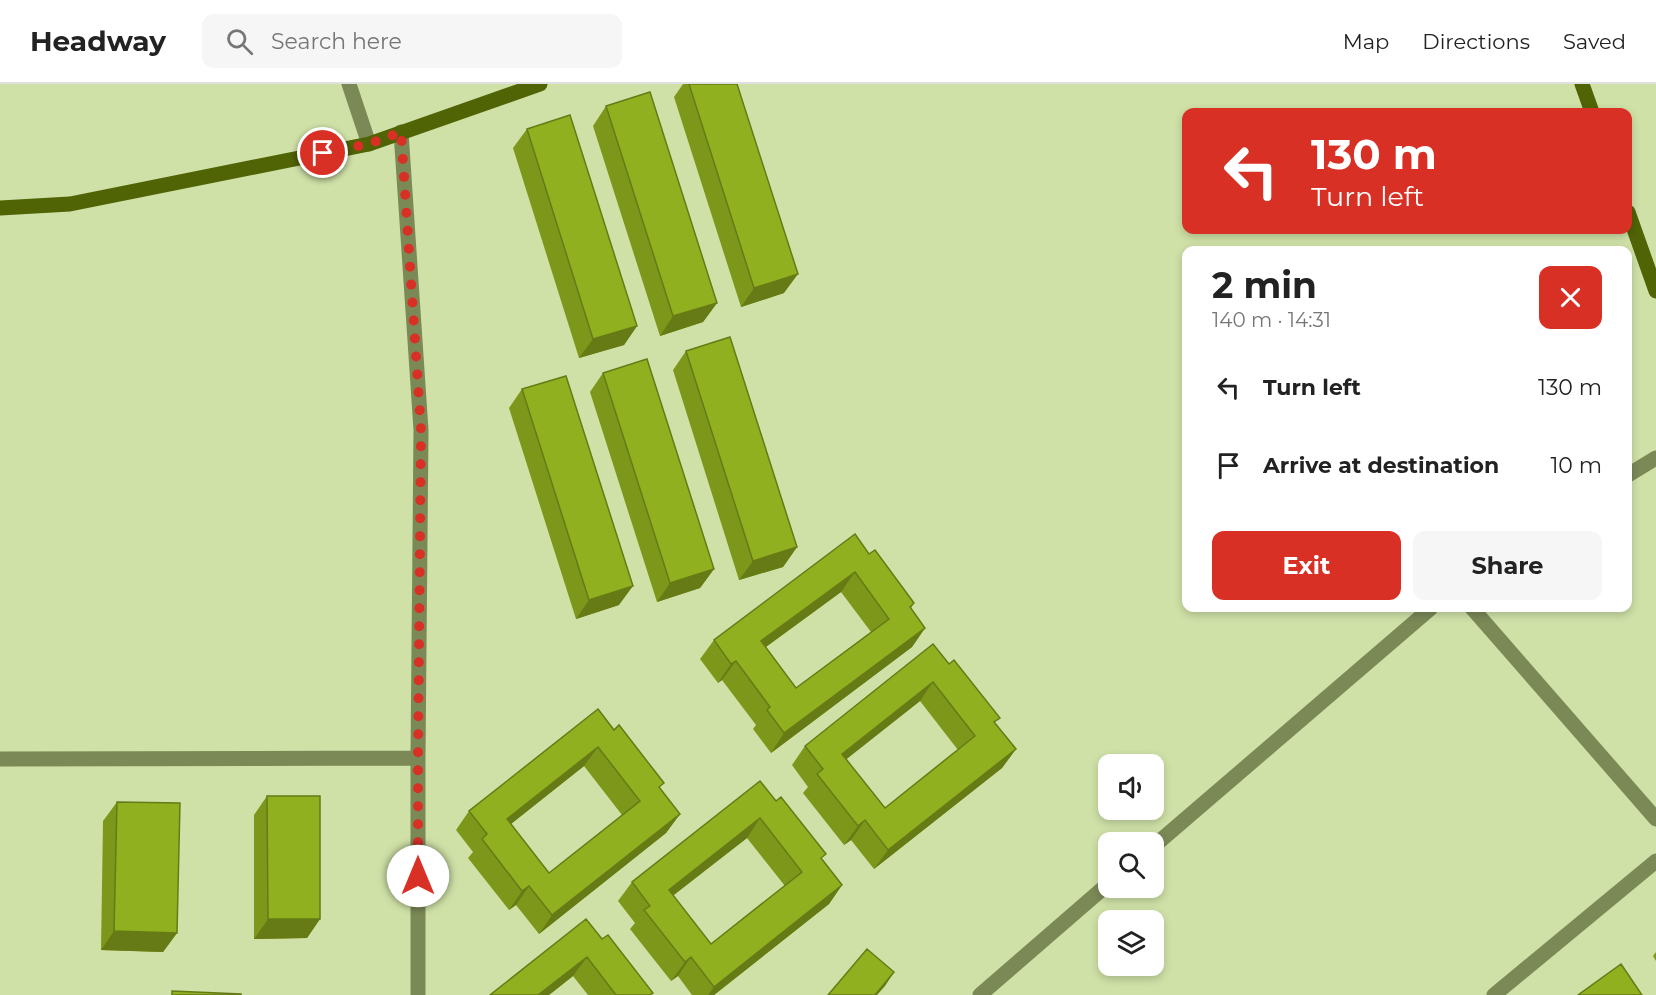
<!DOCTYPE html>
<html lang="en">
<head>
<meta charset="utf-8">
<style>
	body { margin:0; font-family:Montserrat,sans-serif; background:#f6f6f6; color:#222; height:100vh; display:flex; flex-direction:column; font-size:22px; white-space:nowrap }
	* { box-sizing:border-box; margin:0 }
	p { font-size:20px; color:#767676 }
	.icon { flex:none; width:33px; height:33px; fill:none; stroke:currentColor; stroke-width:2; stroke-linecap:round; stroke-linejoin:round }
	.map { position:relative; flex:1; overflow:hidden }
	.side { position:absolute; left:1182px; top:162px; width:450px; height:366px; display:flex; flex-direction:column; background:#fff; border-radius:12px; box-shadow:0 3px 9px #0003 }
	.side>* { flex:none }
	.banner { position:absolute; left:1182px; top:24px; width:450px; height:126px; border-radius:12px; box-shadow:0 3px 9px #0003; background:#d93025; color:#fff; overflow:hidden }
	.controls { position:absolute; left:1098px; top:670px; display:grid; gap:12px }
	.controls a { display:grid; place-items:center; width:66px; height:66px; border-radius:12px; background:#fff; box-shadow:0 3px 9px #0003; font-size:30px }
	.pin { position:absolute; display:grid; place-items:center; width:51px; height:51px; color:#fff; margin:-26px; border:3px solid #fff; border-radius:50%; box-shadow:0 2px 6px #0007 }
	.me { position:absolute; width:66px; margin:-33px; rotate:0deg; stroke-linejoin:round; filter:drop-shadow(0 0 4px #0008) }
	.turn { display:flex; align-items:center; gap:21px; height:126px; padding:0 30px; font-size:27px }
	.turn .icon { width:78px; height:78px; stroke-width:2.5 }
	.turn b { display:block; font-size:42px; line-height:51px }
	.round { display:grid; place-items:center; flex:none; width:63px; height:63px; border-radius:12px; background:#f6f6f6 }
	.overview { display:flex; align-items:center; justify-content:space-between; height:102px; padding:0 30px }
	h1 { font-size:36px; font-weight:700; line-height:45px }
	.cta { display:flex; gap:12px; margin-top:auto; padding:12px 30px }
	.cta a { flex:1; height:69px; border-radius:12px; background:#d93025; color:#fff; font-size:24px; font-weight:700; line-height:69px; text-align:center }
	.cta a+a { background:#f6f6f6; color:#222 }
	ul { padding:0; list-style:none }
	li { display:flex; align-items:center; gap:18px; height:78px; padding:0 30px }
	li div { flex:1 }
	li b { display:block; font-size:22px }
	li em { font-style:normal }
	header { display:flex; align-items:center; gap:36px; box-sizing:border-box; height:84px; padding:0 30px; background:#fff; border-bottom:2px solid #e0e0e0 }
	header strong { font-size:28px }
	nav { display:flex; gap:33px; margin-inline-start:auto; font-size:21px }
	.search { width:420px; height:54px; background:#f6f6f6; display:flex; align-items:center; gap:15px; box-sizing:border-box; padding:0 21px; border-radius:12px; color:#767676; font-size:22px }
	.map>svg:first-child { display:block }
</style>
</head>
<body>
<header>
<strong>Headway</strong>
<div class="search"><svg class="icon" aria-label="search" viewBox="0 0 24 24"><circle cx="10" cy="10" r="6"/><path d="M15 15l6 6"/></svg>Search here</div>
<nav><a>Map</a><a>Directions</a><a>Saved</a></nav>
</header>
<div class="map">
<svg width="1656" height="911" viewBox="0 0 1656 911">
	<rect width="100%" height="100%" fill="#cfe1a7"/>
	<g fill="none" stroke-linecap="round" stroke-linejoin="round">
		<path stroke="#7b8957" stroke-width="15" d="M 349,0 L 369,60
			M 401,48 L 421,346 L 418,674 L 418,911
			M 1628,391 L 1656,374
			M 1472,524 L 1656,735
			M 0,675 L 418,674
			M 1154,762 L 1431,524
			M 980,911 L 1108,800
			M 1494,911 L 1656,777"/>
		<path stroke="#506305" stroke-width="15" d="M 1582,0 L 1592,28
			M 0,124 L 70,120 L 369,60 L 540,0
			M 1628,128 L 1656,207"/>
	</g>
	<path fill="#7d971b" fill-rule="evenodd" d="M 683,0 L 737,0 L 784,209 L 741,223 L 674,13 Z
		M 606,22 L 717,219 L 703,238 L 660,252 L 593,42 Z
		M 527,45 L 637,242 L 624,261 L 579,274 L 513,64 Z
		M 686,267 L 797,463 L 783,483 L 739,496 L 673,286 Z
		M 603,289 L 714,485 L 700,504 L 657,518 L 590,308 Z
		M 522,305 L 619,521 L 576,535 L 509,324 Z
		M 869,470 L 914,519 L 911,524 L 925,544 L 912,563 L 771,669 L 753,645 L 756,641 L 722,596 L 718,599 L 700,575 L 714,556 ZM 841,508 L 871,548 L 796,604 L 766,563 Z
		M 933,560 L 1016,665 L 1002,684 L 874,785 L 851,756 L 844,761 L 803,709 L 808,703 L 792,681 L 805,662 ZM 920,617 L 958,666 L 885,724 L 846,675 Z
		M 598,625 L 680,730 L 666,749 L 539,850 L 516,821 L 509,826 L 468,774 L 473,768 L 456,746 L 469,727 ZM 584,682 L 622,731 L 549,789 L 511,740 Z
		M 760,697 L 842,801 L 829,820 L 714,911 L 692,911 L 678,892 L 671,897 L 630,845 L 635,839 L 618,817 L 632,798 ZM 747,754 L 785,802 L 711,860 L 673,811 Z
		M 267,712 L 320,835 L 307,854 L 254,855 L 254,731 Z
		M 117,718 L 177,849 L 163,868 L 101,866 L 103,737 Z
		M 602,855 L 651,911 L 588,911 L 573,892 L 549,911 Z
		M 1656,868 L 1656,877 L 1653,872 Z"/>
	<path fill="#667b16" d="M 798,190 L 784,209 L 741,223 L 754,204 Z
		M 717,219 L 703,238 L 660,252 L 673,232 Z
		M 637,242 L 624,261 L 579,274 L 593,255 Z
		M 797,463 L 783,483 L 739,496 L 753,477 Z
		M 714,485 L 700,504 L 657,518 L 670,499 Z
		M 855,488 L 841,508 L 748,576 L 761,557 Z
		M 633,502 L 619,521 L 576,535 L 589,516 Z
		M 925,544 L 912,563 L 771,669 L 784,649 Z
		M 736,577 L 722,596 L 718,599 L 731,580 Z
		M 933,598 L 920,617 L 829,689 L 842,670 Z
		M 598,663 L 584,682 L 493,754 L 507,735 Z
		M 1016,665 L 1002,684 L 874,785 L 888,766 Z
		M 680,730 L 666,749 L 539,850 L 552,831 Z
		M 760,734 L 747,754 L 656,825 L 669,806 Z
		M 865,736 L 851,756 L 844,761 L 858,742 Z
		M 842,801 L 829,820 L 714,911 L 708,911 L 714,903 Z
		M 529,802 L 516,821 L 509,826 L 522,807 Z
		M 268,835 L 320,835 L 307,854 L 254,855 Z
		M 114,847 L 177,849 L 163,868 L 101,866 Z
		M 587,873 L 573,892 L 549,911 L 538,911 Z
		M 691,873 L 678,892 L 671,897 L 685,878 Z
		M 894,888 L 885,902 L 877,911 L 875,911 Z"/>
	<path fill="#91b01f" stroke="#667b16" stroke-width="1.5" fill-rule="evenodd" d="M 689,0 L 737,0 L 798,190 L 754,204 Z
		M 650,8 L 717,219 L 673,232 L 606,22 Z
		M 570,31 L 637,242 L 593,255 L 527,45 Z
		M 730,253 L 797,463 L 753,477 L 686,267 Z
		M 647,275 L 714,485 L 670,499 L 603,289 Z
		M 566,292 L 633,502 L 589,516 L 522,305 Z
		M 855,450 L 869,470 L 875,466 L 914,519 L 910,523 L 925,544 L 784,649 L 767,626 L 770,623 L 736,577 L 731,580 L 714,556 ZM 855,488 L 889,535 L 796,604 L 761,557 Z
		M 933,560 L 949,580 L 954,576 L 1000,634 L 994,638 L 1016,665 L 888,766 L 865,736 L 858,742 L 817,690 L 823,685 L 805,662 ZM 933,598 L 975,652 L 885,724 L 842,670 Z
		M 598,625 L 614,646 L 619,641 L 664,699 L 659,703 L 680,730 L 552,831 L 529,802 L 522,807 L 482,755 L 487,750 L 469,727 ZM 598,663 L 640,717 L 549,789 L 507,735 Z
		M 760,697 L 776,717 L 781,713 L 826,770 L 821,774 L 842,801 L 714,903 L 691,873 L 685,878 L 644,826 L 650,822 L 632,798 ZM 760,734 L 802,788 L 711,860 L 669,806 Z
		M 267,712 L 320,712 L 320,835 L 268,835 Z
		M 117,718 L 180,719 L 177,849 L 114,847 Z
		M 586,835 L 602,855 L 608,851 L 653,909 L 650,911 L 616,911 L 587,873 L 538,911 L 490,911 Z
		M 867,865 L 894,888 L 875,911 L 828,911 Z
		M 1621,880 L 1642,911 L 1578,911 Z
		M 172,907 L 241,910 L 241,911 L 172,911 Z"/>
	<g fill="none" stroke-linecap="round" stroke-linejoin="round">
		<path stroke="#d93025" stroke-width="10" stroke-dasharray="0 18" d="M 323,69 L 369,60 L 401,48 L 421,346 L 418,674 L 418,792"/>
	</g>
</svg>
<div class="controls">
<a><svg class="icon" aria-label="sound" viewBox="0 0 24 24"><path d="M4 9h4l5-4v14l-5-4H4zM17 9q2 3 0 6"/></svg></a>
<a><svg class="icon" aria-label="search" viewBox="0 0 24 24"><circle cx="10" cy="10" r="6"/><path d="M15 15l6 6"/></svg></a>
<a><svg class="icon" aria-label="layers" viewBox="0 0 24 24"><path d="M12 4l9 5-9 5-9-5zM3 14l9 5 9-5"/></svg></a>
</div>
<div class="pin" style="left:323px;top:69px;background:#d93025"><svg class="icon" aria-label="arrive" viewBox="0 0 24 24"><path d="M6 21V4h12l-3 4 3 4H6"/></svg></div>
<svg class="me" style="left:418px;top:792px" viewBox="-20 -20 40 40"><circle r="19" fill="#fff"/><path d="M0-13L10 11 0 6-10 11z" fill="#d93025"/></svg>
<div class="banner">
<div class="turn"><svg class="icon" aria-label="left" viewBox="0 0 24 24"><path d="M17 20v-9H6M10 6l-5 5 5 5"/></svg><div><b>130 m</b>Turn left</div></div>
</div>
<section class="side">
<div class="overview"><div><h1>2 min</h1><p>140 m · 14:31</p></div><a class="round" style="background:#d93025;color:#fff"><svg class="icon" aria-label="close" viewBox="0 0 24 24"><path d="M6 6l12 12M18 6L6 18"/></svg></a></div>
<ul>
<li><svg class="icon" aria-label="left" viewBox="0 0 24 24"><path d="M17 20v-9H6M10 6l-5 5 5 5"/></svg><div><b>Turn left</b></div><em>130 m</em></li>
<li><svg class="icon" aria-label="arrive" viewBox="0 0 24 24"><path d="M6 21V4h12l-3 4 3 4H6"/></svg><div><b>Arrive at destination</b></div><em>10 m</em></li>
</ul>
<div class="cta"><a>Exit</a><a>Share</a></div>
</section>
</div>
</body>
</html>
